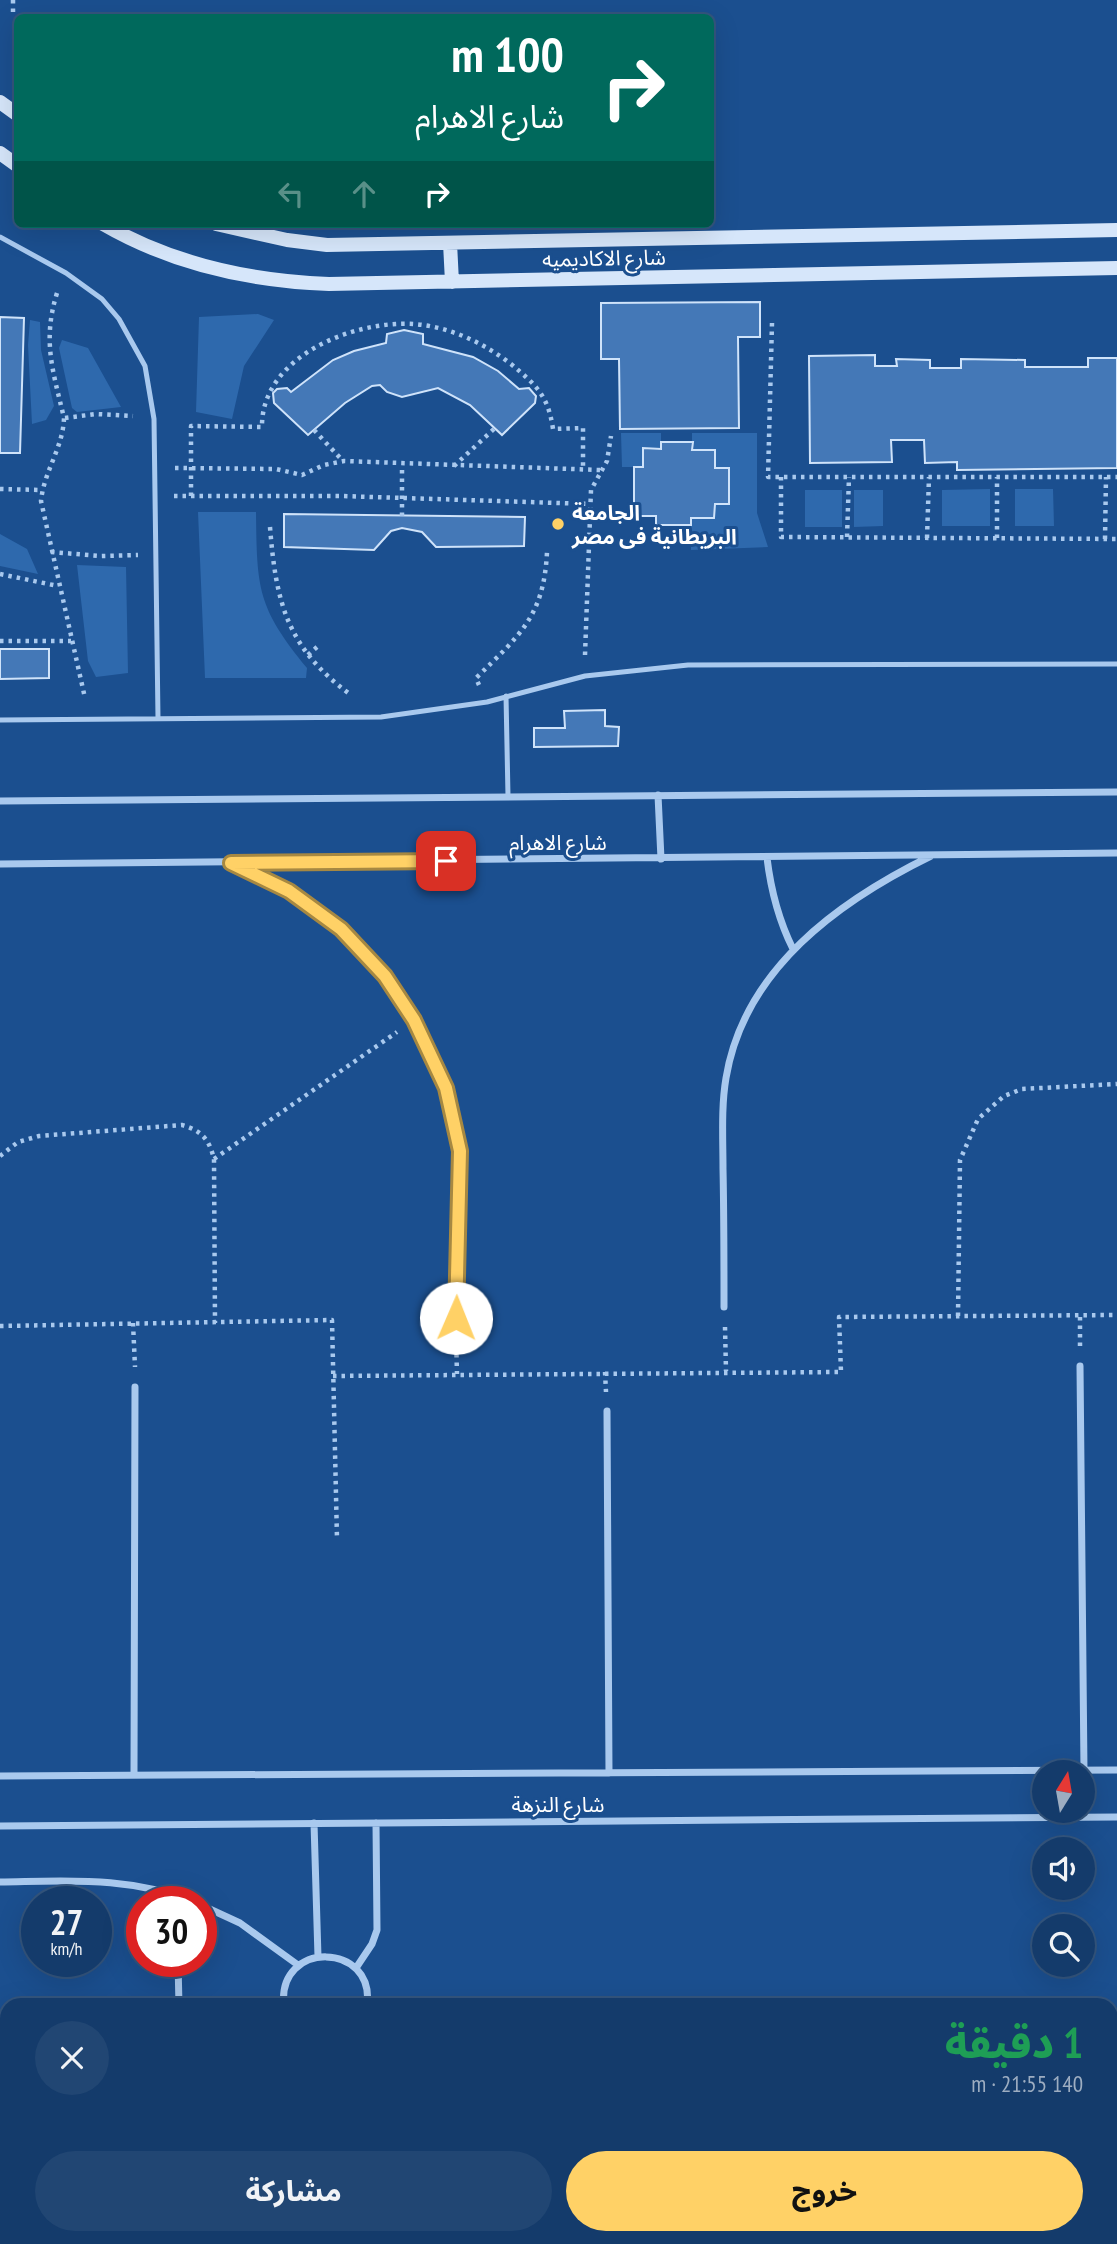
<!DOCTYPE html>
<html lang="ar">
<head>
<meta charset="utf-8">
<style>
	body { margin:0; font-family:"PT Sans Narrow","Noto Sans Arabic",sans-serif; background:#214673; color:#f1f3f6; direction:rtl; height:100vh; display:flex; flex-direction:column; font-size:26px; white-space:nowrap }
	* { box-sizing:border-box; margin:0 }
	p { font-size:23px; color:#9dadc1 }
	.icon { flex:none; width:38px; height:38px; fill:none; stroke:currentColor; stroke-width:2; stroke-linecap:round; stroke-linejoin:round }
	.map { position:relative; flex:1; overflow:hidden; direction:ltr }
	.drawer { position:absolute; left:0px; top:1998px; width:1118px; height:247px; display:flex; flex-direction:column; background:#143b6b; border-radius:21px 21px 0 0; box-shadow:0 7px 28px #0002,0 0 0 2px #33557e; direction:rtl }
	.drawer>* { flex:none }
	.banner { position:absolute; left:14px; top:14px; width:700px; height:214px; border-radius:10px; box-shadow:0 7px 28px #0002,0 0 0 2px #33557e; direction:rtl; background:#00695c; color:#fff; overflow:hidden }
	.needle { width:46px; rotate:11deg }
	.controls { position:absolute; left:1032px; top:1760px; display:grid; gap:14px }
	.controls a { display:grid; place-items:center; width:63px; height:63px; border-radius:50%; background:#143b6b; box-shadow:0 7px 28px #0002,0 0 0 2px #33557e; font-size:35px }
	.speed { position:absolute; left:21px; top:1886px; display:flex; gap:14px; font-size:35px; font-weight:700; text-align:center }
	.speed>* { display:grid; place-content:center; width:91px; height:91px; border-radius:50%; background:#143b6b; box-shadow:0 7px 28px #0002,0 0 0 2px #33557e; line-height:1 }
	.speed small { font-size:18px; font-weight:400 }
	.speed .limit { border:10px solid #d22; background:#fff; color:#111 }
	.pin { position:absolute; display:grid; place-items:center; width:60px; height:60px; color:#fff; margin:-30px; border-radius:14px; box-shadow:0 4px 10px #0006 }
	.me { position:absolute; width:77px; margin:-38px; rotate:1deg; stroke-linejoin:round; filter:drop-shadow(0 0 5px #0008) }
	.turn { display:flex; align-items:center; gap:24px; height:147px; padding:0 35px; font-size:32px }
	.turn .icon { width:91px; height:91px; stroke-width:2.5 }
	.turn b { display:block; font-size:49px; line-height:60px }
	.lanes { display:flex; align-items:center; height:66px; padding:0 35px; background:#0003; justify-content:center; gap:35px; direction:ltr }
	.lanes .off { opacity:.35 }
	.round { display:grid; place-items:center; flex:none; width:74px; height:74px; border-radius:37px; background:#214673 }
	.headline { display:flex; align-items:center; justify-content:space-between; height:119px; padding:0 35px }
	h1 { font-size:42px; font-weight:800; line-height:52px; color:#1e9e55 }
	.button { display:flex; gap:14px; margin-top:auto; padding:14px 35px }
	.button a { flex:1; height:80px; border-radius:42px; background:#ffd166; color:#111; font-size:28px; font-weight:800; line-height:80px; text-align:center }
	.button a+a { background:#214673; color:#f1f3f6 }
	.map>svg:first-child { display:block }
</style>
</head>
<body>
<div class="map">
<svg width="1117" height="2244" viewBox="0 0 1117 2244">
	<rect width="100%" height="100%" fill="#1b4f8f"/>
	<path fill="#2e69ad" d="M 258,314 L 274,320 L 244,366 L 232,419 L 196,412 L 199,317 Z
		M 30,320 L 40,322 L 41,350 L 54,406 L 46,420 L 32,424 L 28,345 Z
		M 62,340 L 88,348 L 121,407 L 77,412 L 72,408 L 59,348 Z
		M 621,433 L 661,433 L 661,449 L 643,449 L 643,467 L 622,467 Z
		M 692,433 L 757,433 L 757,513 L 768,547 L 691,550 L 691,518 L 714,518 L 715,504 L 729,468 L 715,468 L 715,450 L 692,450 Z
		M 990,489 L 990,526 L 942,526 L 942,490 Z
		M 1015,489 L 1053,489 L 1054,526 L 1015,526 Z
		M 805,490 L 842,490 L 842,527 L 805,527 Z
		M 854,490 L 883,490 L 883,526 L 854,527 Z
		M 198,512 L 256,512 C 257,589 257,607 307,668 L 306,678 L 205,678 Z
		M 0,534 L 27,549 L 38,574 L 0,566 Z
		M 77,565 L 126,567 L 128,673 L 96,677 L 88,661 Z"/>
	<path fill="#4478b7" stroke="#cfe3fa" stroke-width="2" d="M 760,302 L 760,337 L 738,337 L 739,428 L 620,429 L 619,359 L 601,359 L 601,303 Z
		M 0,317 L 24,318 L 20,453 L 0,453 Z
		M 404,330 L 423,334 L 423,344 L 473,357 L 498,371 L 519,389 L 529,388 L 536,396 L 535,403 L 502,435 L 470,405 L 438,388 L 402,397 L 387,392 L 380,385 L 372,386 L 345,403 L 308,435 L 274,403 L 273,393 L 277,389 L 287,388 L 291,392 L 333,360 L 354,351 L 386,343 L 387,334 Z
		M 875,355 L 875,366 L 897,366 L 896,359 L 930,360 L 930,368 L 961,368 L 961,359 L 1025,360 L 1025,367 L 1088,367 L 1088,358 L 1117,358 L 1117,468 L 957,470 L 957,462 L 925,463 L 924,440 L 891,440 L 892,462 L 810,463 L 809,356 Z
		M 661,442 L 693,442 L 692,450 L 715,450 L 715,468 L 729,468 L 729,504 L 715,504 L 714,518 L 691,518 L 691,525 L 656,525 L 656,516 L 634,516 L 634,467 L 643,467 L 643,448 L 661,449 Z
		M 284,514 L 525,517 L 524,546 L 436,547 L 422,532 L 402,528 L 391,531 L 374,550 L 284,547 Z
		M 0,649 L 49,649 L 49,678 L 0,679 Z
		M 605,710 L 605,726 L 619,727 L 618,746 L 534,747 L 534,728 L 565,728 L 564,711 Z"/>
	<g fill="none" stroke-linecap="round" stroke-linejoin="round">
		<path stroke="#a9c9ee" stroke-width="4.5" stroke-dasharray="3.5 5" stroke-linecap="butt" d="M 13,0 L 13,14
			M 57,293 C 42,341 53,371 64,418 C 63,448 44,471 41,501 L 85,698
			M 772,323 L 768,477 L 1117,477
			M 65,418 L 96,414 L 133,416
			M 314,430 L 343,461
			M 454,466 L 495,428
			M 175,468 L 276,469 L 302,475 L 324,465 L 344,461 L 600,470
			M 781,477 L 781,537 L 1117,539
			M 0,489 L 42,490
			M 174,496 L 341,496 L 590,504
			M 191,496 L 191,426 L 262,427 C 261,357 353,320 414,324 C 450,327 482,342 511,364 C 536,385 548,395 553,429 L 583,428 L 583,470
			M 402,516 L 402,465
			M 270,527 C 276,603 287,648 351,695
			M 847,537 L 849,477
			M 927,538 L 929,477
			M 997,538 L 997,477
			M 1105,539 L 1106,477
			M 51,552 L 101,556 L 138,555
			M 0,574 L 58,586
			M 0,641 L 71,641
			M 308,655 L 317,647
			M 585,655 L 591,490 L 607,461 L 611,436
			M 479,685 L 476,678 C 520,635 544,616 547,552
			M 0,1156 L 18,1142 L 39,1136 L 182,1125 C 202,1131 209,1139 214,1159 L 215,1323
			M 214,1159 L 397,1032
			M 958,1316 L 960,1160 L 978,1119 L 1004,1096 L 1022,1089 L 1117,1084
			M 133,1323 L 135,1367
			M 0,1326 L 332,1320 L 337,1539
			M 725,1327 L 726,1371
			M 456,1337 L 457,1374
			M 1080,1346 L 1080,1315
			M 605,1372 L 606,1392
			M 333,1376 L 841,1372 L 839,1317 L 1117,1315
			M 1111,2126 L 1117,2126"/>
		<path stroke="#a9c9ee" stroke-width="5" d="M 0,237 L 66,273 L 102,299 L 119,319 L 145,366 L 154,419 L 158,718
			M 506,696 L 508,796
			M 0,720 L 381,717 L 487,702 L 585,676 L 688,665 L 1117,664"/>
		<path stroke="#a9c9ee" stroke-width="7" d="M 658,795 L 661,859
			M 0,801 L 1117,792
			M 767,858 C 771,891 778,919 793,949
			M 0,864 L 1117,853
			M 235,864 C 330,911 386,959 431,1057 C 444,1086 458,1120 460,1153 C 463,1208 457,1264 456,1318
			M 724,1307 C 724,1261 724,1215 723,1169 C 723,1139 721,1107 726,1078 C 744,969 839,901 931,856
			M 1080,1366 L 1084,1770
			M 607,1411 L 609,1773
			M 134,1775 L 135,1387
			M 0,1776 L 1117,1770
			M 314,1823 L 318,1957
			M 0,1826 L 1117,1817
			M 0,1882 C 70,1881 129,1876 195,1902
			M 201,1905 L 240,1923 L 298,1965
			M 178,1962 L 179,2006
			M 356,1968 L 372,1944 L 377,1930 L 376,1823
			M 284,2006 C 276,1940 376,1941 367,2006
			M 188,2238 L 188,2244
			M 605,2238 L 605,2244
			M 1045,2238 L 1045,2244"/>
		<path stroke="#d6e6fa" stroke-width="14" d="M 0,102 L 18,115
			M 0,153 L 18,166
			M 103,224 C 172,264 249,281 329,284 L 1117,268
			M 216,224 L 287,240 L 327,245 L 1117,230
			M 450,243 L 452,282"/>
	</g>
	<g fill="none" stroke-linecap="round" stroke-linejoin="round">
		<defs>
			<path id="route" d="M 446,861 L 231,863 L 289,891 L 341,929 L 385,976 L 414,1020 L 446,1088 L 460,1151 L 456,1318"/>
		</defs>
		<use href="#route" stroke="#a68842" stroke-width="18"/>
		<use href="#route" stroke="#ffd166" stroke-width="12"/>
	</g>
	<circle fill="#ffd166" stroke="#1b4f8f" stroke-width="2.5" cx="558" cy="524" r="7"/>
	<g text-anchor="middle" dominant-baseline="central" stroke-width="6" stroke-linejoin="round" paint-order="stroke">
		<g font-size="21" fill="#fff" stroke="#1b4f8f">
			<text transform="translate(604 258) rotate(-1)">شارع الاكاديميه</text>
			<text x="558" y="842">شارع الاهرام</text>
			<text x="558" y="1804">شارع النزهة</text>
		</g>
		<g font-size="21" font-weight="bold" fill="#fff" stroke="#1b4f8f" text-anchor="start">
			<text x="572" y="512">الجامعة<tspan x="572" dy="24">البريطانية فى مصر</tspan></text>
		</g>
	</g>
</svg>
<div class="controls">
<a><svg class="needle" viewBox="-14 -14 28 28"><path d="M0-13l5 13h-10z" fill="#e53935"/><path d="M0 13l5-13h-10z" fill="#9dadc1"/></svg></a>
<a><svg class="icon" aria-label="sound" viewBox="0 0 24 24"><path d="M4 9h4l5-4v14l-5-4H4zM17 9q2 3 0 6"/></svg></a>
<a><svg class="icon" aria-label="search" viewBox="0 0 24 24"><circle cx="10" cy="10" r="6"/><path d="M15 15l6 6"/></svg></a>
</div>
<div class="speed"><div>27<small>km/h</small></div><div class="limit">30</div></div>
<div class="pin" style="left:446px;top:861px;background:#d93025"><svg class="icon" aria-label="arrive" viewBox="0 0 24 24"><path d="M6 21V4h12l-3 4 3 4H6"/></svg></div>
<svg class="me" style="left:456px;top:1318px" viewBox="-20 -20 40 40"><circle r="19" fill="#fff"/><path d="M0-13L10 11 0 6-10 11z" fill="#ffd166"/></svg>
<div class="banner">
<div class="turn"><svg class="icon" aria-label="right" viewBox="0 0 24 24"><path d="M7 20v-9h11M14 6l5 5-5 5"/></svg><div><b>100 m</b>شارع الاهرام</div></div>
<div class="lanes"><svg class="icon off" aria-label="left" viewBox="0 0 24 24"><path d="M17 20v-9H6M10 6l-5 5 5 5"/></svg><svg class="icon off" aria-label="ahead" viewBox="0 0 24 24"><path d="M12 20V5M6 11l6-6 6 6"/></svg><svg class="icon" aria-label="right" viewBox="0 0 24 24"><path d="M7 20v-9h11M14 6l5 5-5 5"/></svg></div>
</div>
<section class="drawer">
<div class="headline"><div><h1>1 دقيقة</h1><p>140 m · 21:55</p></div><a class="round"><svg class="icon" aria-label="close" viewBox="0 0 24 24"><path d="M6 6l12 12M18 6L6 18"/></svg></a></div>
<div class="button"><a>خروج</a><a>مشاركة</a></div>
</section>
</div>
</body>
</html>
